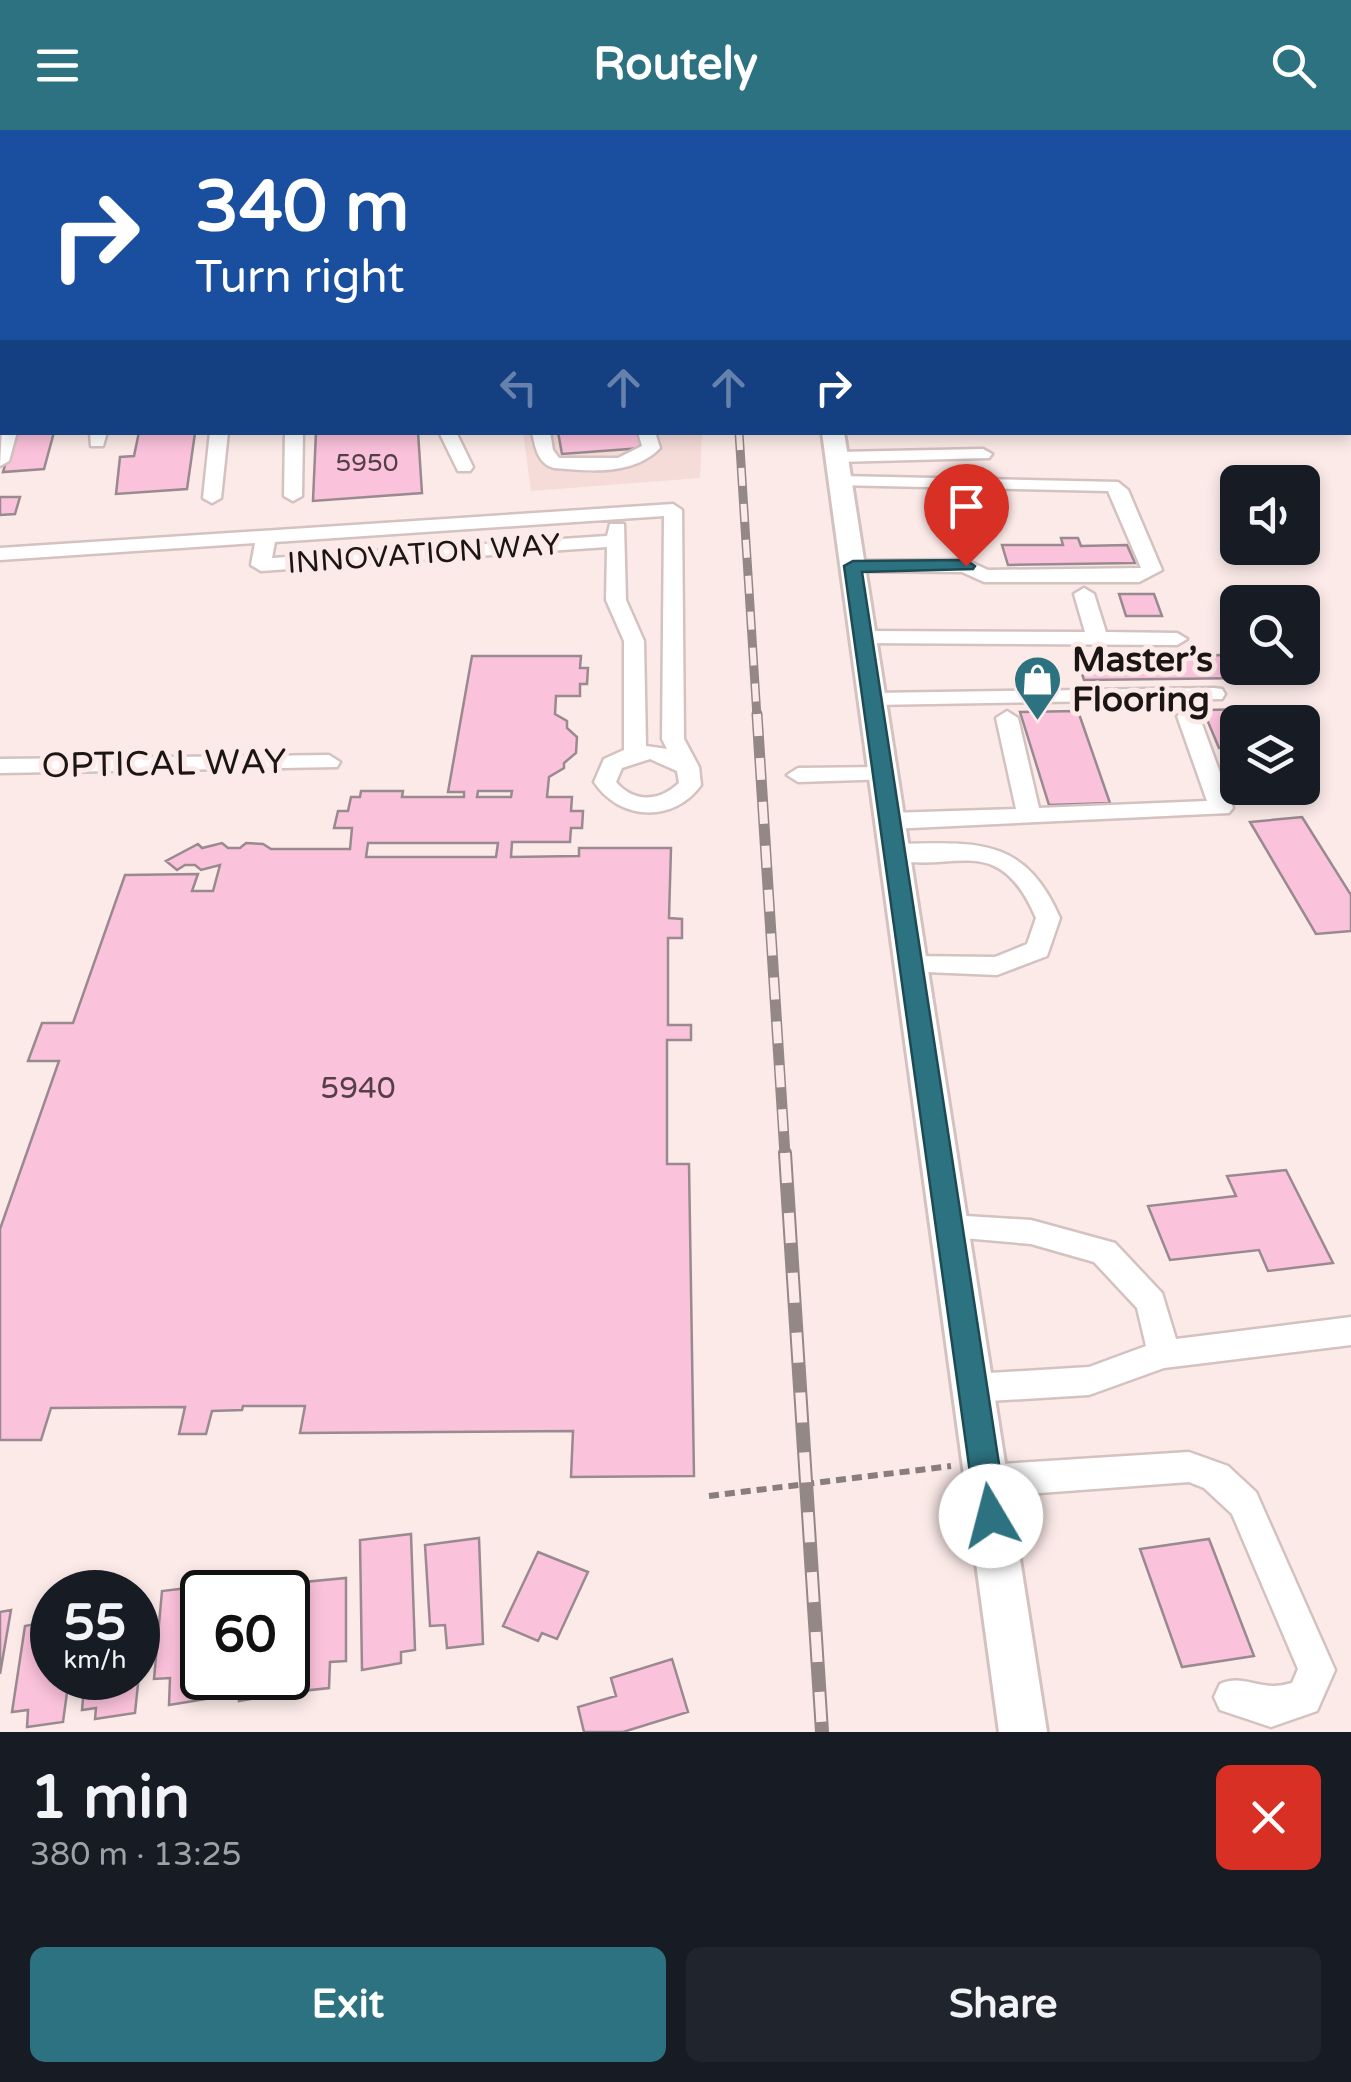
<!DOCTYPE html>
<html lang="en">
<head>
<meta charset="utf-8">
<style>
	body { margin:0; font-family:"Varela Round",sans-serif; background:#20242c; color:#f1f3f6; height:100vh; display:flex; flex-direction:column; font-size:38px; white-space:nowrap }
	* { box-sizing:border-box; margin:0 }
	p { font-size:32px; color:#9ea1a6 }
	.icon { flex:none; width:55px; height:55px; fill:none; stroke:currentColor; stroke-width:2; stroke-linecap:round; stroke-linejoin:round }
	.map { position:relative; height:1602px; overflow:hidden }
	.panel { display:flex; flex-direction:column; background:#171b24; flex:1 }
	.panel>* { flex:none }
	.guide { position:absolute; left:0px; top:0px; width:1352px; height:305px; box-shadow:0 5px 15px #0003; background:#1a4fa0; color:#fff; overflow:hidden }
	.tools { position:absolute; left:1220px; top:335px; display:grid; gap:20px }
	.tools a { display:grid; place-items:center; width:100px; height:100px; border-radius:15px; background:#171b24; box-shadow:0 5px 15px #0003; font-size:50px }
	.speed { position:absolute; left:30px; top:1440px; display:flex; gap:20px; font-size:50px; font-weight:700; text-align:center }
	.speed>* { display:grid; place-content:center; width:130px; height:130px; border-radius:50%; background:#171b24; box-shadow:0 5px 15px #0003; line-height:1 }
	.speed small { font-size:25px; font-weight:400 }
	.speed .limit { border:5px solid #111; border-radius:15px; background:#fff; color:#111 }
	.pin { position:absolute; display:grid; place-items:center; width:85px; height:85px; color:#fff; margin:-102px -42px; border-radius:50% 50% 50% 0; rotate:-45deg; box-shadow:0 0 10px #0007 }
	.pin .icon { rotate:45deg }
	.me { position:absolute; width:110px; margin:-55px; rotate:352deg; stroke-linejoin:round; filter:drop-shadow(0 0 8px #0008) }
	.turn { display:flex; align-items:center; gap:35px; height:210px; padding:0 30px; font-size:45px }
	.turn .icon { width:130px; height:130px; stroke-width:2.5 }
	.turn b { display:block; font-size:70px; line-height:85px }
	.lanes { display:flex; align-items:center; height:95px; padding:0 30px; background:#0003; justify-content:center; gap:50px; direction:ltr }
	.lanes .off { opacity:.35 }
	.round { display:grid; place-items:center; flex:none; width:105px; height:105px; border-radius:15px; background:#20242c }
	.summary { display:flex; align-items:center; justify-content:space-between; height:170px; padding:0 30px }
	h1 { font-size:60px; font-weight:700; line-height:75px }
	.primary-button { display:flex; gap:20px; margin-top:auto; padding:20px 30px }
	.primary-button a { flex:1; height:115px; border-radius:15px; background:#2c7280; color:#fff; font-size:40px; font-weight:700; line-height:115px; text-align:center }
	.primary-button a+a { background:#20242c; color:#f1f3f6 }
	header { display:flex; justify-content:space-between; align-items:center; height:130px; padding:0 30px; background:#2c7280; color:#fff; font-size:45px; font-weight:700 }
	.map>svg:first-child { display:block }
</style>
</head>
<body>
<header><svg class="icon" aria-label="menu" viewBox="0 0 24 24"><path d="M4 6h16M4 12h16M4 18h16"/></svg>Routely<svg class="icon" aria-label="search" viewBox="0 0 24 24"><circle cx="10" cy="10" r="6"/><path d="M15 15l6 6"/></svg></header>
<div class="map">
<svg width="1351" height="1602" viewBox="0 0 1351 1602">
	<rect width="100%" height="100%" fill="#fbeae8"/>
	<path fill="#f5dcd9" d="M 523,303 L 702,303 L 700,348 L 531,361 Z"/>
	<path fill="#d7c06a" d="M 233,0 L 667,0 L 233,2 Z"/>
	<path fill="#fbc2db" stroke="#988a8f" stroke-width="2.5" fill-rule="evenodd" d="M 0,0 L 148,0 L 2,2 L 0,25 Z
		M 15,302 L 54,302 L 44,339 L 3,342 Z
		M 139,302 L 195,303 L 187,359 L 116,364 L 120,327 L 134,326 Z
		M 316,302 L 418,302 L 422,363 L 313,371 Z
		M 558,302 L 638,302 L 642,318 L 562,324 Z
		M 0,367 L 20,367 L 15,384 L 0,385 Z
		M 1061,408 L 1078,408 L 1081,416 L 1127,415 L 1135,433 L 1008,435 L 1002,415 L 1063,415 Z
		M 1119,464 L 1154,464 L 1162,486 L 1126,486 Z
		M 1236,525 L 1238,538 L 1242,538 L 1246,548 L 1084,550 L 1076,526 Z
		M 472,526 L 581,526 L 580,538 L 588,538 L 587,554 L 580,554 L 580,566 L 556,566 L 555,584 L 567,591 L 567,598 L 577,607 L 576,623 L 564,633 L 564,638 L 549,647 L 547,667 L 572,667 L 571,681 L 583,681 L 582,698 L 571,698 L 570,712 L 512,712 L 511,727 L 579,726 L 579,718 L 671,718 L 669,788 L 682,789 L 682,808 L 668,808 L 668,895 L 691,895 L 691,910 L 667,910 L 667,1034 L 689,1034 L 694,1346 L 571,1347 L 573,1301 L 300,1303 L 305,1276 L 243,1276 L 242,1280 L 212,1281 L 206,1304 L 179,1304 L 185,1277 L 51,1278 L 41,1310 L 0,1310 L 0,1099 L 59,931 L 28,931 L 42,893 L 73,893 L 125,745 L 198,744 L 192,761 L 213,761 L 220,735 L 201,740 L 195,735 L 185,735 L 177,740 L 166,731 L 198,714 L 202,718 L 222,713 L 228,718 L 240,718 L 246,713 L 263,714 L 271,719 L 350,719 L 352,698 L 334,698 L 338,681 L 348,681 L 351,667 L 360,667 L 361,661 L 403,661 L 402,667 L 464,667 L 464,662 L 448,662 ZM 478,661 L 512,661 L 511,667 L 477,667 ZM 368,713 L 498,713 L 496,727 L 366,727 Z
		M 1260,579 L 1266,592 L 1238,592 L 1238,617 L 1219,618 L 1203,580 Z
		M 1078,581 L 1110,673 L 1049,675 L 1020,582 Z
		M 1222,624 L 1238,624 L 1238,658 L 1296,658 L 1299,663 L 1239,664 Z
		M 1302,687 L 1351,765 L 1351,801 L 1316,804 L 1250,692 Z
		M 1286,1040 L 1333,1133 L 1268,1141 L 1259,1120 L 1170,1130 L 1148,1076 L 1236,1066 L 1227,1046 Z
		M 411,1404 L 415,1520 L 401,1522 L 401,1533 L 362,1540 L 360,1410 Z
		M 479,1408 L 483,1514 L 447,1518 L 445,1495 L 430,1496 L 425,1415 Z
		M 1209,1409 L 1254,1526 L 1182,1537 L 1140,1419 Z
		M 538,1422 L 588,1442 L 557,1509 L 542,1503 L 538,1511 L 503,1496 Z
		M 346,1448 L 346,1531 L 330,1532 L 329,1558 L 292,1562 L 294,1453 Z
		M 279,1451 L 279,1462 L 229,1462 L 229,1457 Z
		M 213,1455 L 213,1462 L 202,1462 L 206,1569 L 169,1575 L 170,1548 L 154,1549 L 162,1461 Z
		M 52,1479 L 52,1548 L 69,1548 L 63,1592 L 27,1597 L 28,1580 L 12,1582 L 25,1496 L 40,1493 L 42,1480 Z
		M 11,1480 L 0,1544 L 0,1482 Z
		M 145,1487 L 135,1583 L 95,1589 L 96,1578 L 82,1580 L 85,1548 L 138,1548 L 138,1488 Z
		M 672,1529 L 688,1582 L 623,1602 L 584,1602 L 578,1577 L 616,1566 L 611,1548 Z
		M 239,1548 L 275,1548 L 274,1565 L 239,1571 Z"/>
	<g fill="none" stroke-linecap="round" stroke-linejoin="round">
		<defs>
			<path id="minor" d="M 0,42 L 2,42 L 2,50 L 0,50 Z
				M 1350,49 L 1351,49 L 1351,57 L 1350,57 Z
				M 1350,68 L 1351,68 L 1351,76 L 1350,76 Z
				M 0,82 L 2,82 L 2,90 L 0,90 Z
				M 1350,89 L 1351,89 L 1351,97 L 1350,97 Z
				M 0,116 L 2,116 L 2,124 L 0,124 Z
				M 0,166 L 2,167 L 2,175 L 0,176 Z
				M 2,243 L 2,259 L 0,260 L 0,244 Z
				M 0,274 L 2,274 L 2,284 L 0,284 Z
				M 2,299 L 2,302 L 17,302 L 9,331 L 0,336 Z
				M 90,302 L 107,302 L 103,316 L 91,316 Z
				M 210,302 L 228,302 L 221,368 L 212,373 L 203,368 Z
				M 285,302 L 303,302 L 302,366 L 293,371 L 284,366 Z
				M 439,302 L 456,302 L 473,337 L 470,341 L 458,341 Z
				M 532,302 L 550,302 L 553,320 L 559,328 L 618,328 L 642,316 L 638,302 L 655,302 L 660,318 C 633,346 589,341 554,338 C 538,334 535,317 532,302 Z
				M 983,319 L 992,324 L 989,328 L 837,332 L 828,327 L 837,322 Z
				M 840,346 L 1118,352 L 1128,360 L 1162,440 L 1139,452 L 984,452 L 962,442 L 846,441 L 846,433 L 853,431 L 966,430 L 988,440 L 1141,438 L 1108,361 L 834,355 L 834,347 Z
				M 673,374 L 682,380 L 684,609 L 699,637 L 701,655 C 673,694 619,690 594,652 L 604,629 L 624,620 L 624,511 L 606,470 L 607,417 L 261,441 L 251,435 L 255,413 L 0,430 L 0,418 ZM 664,386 L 662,609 L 667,619 L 646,616 L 644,511 L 626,470 L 624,394 L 610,394 L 607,406 L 272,428 L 275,412 ZM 650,629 L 677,641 L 679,653 C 659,672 634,673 616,652 L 622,638 Z
				M 1084,458 L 1094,464 L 1106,502 L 1177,503 L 1187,509 L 1177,515 L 863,513 L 853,507 L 863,501 L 1085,502 L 1074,464 Z
				M 1214,558 L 1222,559 L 1225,564 L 1222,569 L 873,575 L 862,569 L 873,563 Z
				M 1188,579 L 1199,586 L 1233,678 L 1229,683 L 890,699 L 878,691 L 890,683 L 1016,679 L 996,588 L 1007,581 L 1018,588 L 1039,678 L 1207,671 L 1177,586 Z
				M 329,625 L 340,632 L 337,637 L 0,643 L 0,629 Z
				M 884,637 L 892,639 L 895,644 L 892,649 L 798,652 L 787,645 L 798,638 Z
				M 895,714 C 975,713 1024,705 1060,788 L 1047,826 L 997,845 L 902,841 L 898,835 L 902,829 L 911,826 L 995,827 L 1027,814 L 1036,788 C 997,697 952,746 887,728 L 883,722 Z
				M 950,1085 L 1031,1090 L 1115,1113 L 1162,1163 L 1176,1209 L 1351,1187 L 1351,1215 L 1164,1238 L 1089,1265 L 973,1272 L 962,1268 L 957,1258 L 962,1248 L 973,1244 L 1089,1237 L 1146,1216 L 1137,1178 L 1094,1132 L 1031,1114 L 940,1106 L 935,1097 L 940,1088 Z
				M 1189,1322 L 1228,1336 L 1256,1362 L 1335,1540 L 1317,1581 L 1271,1597 L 1220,1580 L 1214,1567 L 1220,1554 C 1245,1543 1259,1563 1292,1553 L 1298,1539 L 1232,1384 L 1204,1358 L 1189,1352 L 986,1367 L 974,1362 L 969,1351 L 974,1340 L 986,1335 Z"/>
			<path id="major" d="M 777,0 L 793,0 L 794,2 L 778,2 Z
				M 0,132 L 2,132 L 2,144 L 0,144 Z
				M 822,302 L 844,302 L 1047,1602 L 999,1602 Z"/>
		</defs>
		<use href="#minor" stroke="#d3c2c0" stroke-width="5"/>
		<use href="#major" stroke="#d3c2c0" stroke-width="6"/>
		<path stroke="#897e7c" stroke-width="6" stroke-dasharray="10 6" stroke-linecap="butt" d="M 709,1366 L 951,1336"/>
		<use href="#minor" fill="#fff" fill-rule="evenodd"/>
		<use href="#major" fill="#fff" fill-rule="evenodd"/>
		<defs>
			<path id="rail-far2" d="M 739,302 L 757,587"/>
			<path id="rail-far1" d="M 757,584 L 785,1025"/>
			<path id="rail" d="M 785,1023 L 822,1602"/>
		</defs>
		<use href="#rail-far2" stroke="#948886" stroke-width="9"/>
		<use href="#rail-far1" stroke="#948886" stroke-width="11"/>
		<use href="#rail" stroke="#948886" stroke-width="14"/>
		<use href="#rail-far2" stroke="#fbeae8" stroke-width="6" stroke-dasharray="18" stroke-linecap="butt"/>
		<use href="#rail-far1" stroke="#fbeae8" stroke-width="8" stroke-dasharray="22" stroke-linecap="butt"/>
		<use href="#rail" stroke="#fbeae8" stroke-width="10" stroke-dasharray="30" stroke-linecap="butt"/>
	</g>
	<path fill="#2c7280" stroke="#1d4a53" stroke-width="2.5" d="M 966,430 L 975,436 L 973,439 L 862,442 L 1007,1386 L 1002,1397 L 991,1401 L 980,1397 L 976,1386 L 844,436 L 853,431 Z"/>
	<defs>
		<symbol id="shop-pin" viewBox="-11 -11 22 30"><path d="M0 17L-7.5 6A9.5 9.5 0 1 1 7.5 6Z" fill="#2c7280" stroke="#fbeae8"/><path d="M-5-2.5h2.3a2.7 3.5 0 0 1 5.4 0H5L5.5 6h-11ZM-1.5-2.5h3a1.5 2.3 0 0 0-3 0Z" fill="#fff"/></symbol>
	</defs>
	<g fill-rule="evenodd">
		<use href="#shop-pin" x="1010" y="522" width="55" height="75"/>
	</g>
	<g text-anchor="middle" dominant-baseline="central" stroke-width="10" stroke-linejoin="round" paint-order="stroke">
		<g font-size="25" fill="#534046">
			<text x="367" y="333">5950</text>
		</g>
		<g font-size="30" fill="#1b1514" stroke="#fbeae8">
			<text transform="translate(424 424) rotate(-4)">INNOVATION WAY</text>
		</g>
		<g font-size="30" fill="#534046">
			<text x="358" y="958">5940</text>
		</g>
		<g font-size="35" font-weight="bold" fill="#1b1514" stroke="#fbeae8" text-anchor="start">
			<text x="1072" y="530">Master’s<tspan x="1072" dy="40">Flooring</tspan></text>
		</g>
		<g font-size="35" fill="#1b1514" stroke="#fbeae8">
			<text transform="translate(164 634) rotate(-1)">OPTICAL WAY</text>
		</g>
	</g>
</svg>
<div class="tools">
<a><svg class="icon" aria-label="sound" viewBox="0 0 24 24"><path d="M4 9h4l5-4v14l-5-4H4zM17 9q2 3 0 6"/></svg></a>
<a><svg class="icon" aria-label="search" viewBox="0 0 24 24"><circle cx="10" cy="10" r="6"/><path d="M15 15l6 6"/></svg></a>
<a><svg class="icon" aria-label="layers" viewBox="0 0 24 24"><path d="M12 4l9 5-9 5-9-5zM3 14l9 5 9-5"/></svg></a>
</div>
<div class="speed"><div>55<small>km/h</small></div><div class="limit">60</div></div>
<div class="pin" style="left:966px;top:436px;background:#d93025"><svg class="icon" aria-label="arrive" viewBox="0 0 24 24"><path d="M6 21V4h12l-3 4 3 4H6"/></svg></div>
<svg class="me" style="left:991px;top:1386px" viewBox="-20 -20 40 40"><circle r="19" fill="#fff"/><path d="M0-13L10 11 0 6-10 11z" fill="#2c7280"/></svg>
<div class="guide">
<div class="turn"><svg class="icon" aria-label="right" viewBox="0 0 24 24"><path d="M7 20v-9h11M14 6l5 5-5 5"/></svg><div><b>340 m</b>Turn right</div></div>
<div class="lanes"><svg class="icon off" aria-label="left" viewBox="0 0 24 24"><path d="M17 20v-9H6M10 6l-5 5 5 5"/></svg><svg class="icon off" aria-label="ahead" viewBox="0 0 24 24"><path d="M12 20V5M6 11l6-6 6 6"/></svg><svg class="icon off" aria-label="ahead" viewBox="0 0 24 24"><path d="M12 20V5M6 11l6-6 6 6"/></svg><svg class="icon" aria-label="right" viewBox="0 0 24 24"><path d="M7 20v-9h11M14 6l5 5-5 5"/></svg></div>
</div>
</div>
<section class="panel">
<div class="summary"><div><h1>1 min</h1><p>380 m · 13:25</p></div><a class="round" style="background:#d93025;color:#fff"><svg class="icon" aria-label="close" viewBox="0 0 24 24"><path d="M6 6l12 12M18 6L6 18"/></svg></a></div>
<div class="primary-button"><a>Exit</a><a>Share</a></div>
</section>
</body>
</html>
